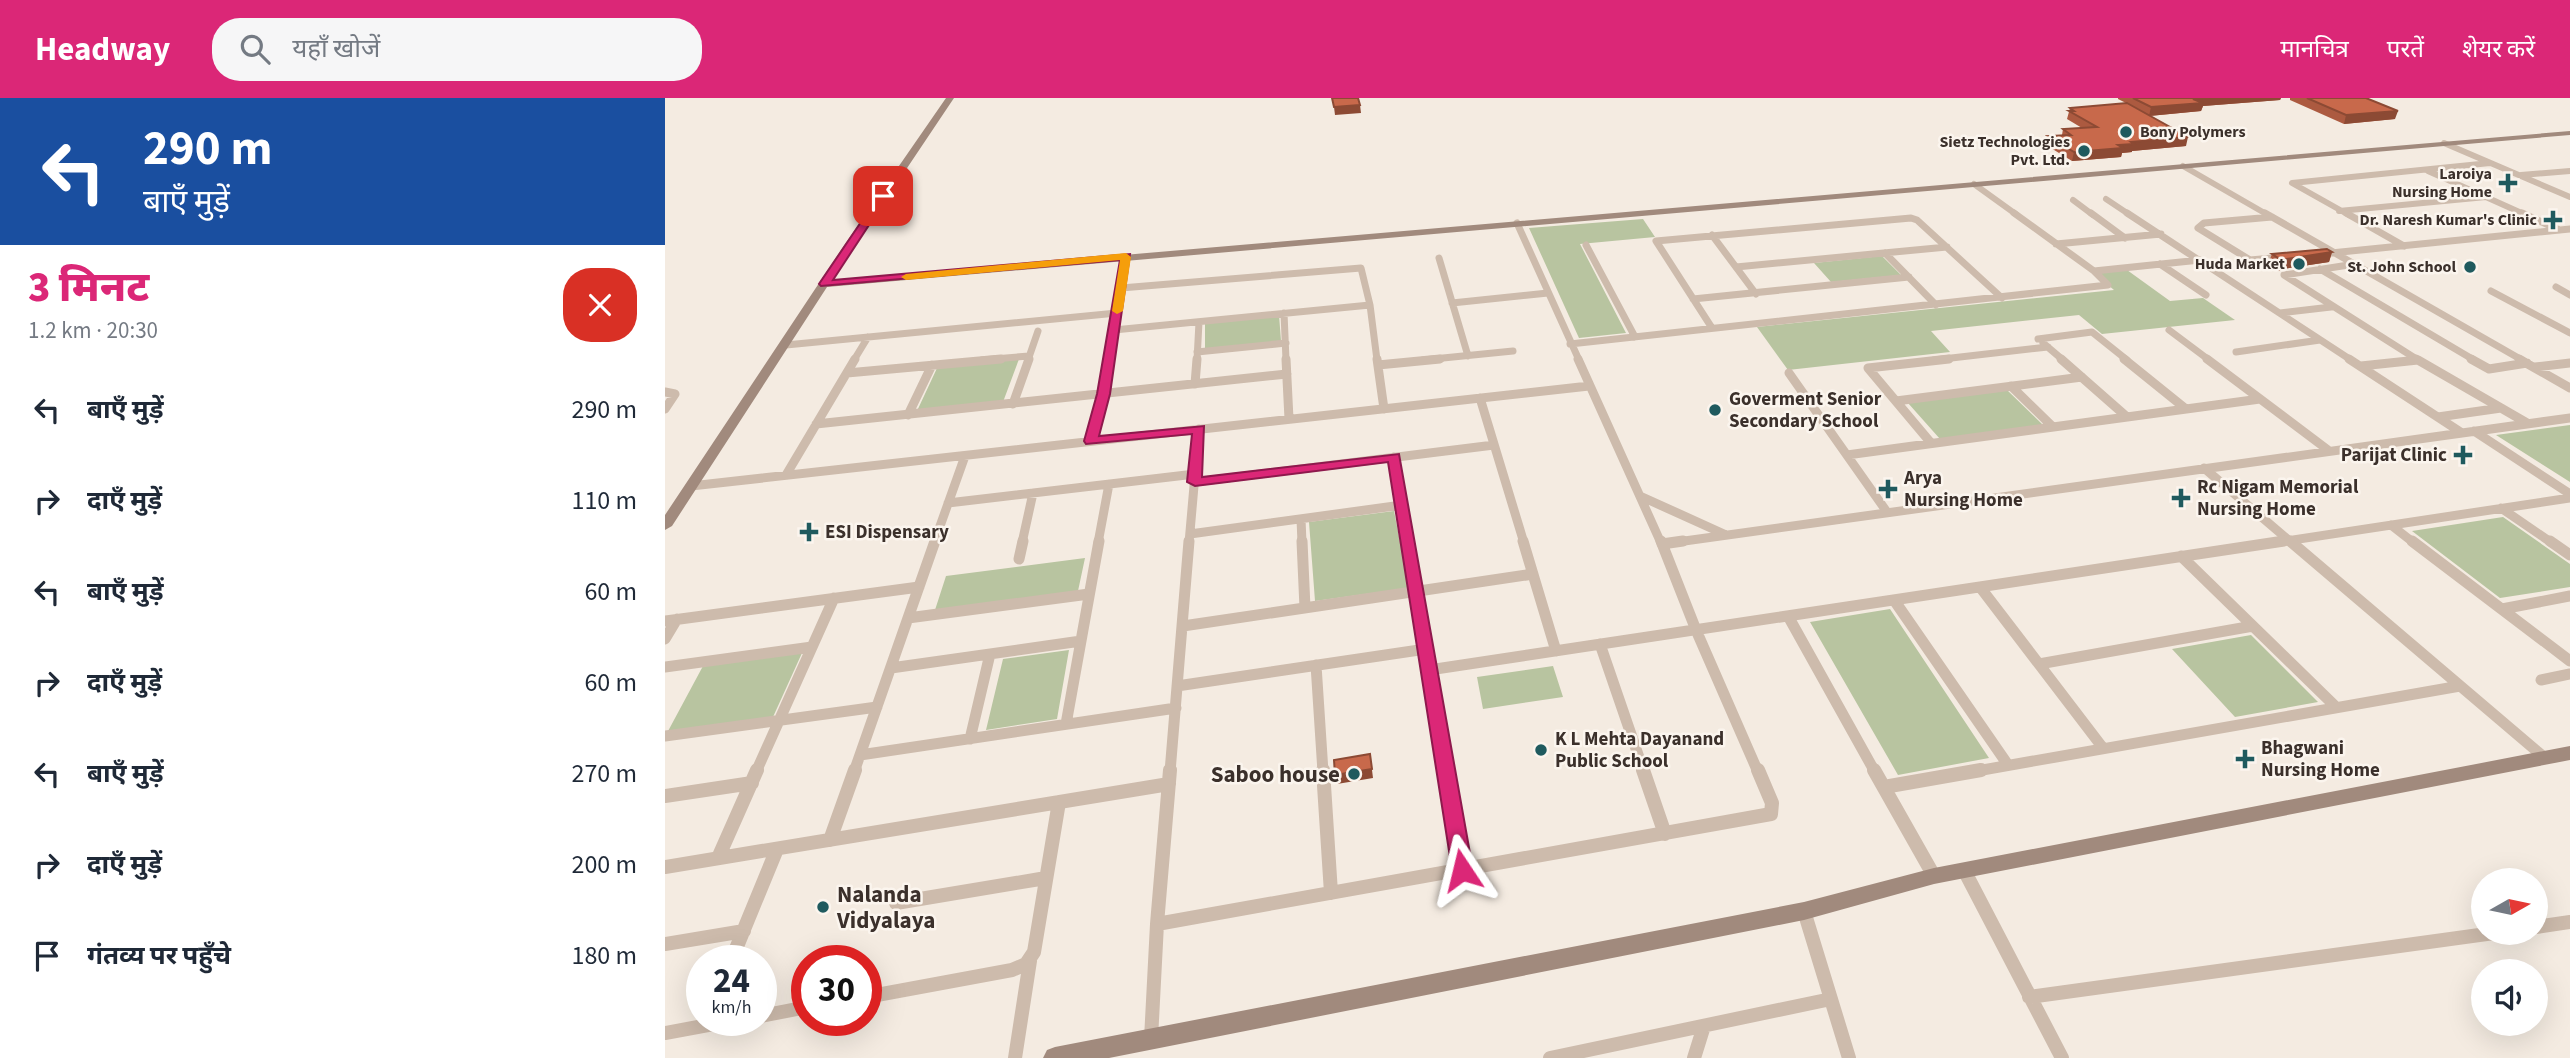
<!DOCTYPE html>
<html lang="hi">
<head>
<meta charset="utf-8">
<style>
	body { margin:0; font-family:"Source Sans 3","Noto Sans Devanagari",sans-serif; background:#f6f6f7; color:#1f2937; height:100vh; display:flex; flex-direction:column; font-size:26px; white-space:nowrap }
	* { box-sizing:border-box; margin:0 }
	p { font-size:23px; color:#747a83 }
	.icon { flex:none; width:38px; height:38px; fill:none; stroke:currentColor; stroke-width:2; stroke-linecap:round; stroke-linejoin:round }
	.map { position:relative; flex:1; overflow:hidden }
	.sheet { display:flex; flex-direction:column; background:#fff; width:665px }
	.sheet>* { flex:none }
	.banner { background:#1a4fa0; color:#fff; overflow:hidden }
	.needle { width:46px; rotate:81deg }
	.buttons { position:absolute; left:1806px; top:770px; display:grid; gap:14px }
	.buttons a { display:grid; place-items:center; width:77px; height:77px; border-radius:50%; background:#fff; box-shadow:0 7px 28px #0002; font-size:35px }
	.speed { position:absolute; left:21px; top:847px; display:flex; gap:14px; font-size:35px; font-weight:700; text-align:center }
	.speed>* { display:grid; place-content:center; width:91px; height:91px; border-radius:50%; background:#fff; box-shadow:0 7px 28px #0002; line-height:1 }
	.speed small { font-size:18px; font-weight:400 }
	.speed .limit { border:10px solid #d22; background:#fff; color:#111 }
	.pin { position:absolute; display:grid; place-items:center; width:60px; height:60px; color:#fff; margin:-30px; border-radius:14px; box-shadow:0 4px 10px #0006 }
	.me { position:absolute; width:77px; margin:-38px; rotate:350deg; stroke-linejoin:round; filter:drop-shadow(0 0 5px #0008) }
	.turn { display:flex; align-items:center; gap:24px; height:147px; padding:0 28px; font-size:32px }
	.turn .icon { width:91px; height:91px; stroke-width:2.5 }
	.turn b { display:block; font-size:49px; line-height:60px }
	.round { display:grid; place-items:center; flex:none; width:74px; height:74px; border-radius:28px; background:#f6f6f7 }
	.head { display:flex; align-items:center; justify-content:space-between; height:119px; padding:0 28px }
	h1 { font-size:42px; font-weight:800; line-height:52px; color:#db2777 }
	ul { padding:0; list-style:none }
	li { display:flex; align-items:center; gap:21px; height:91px; padding:0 28px }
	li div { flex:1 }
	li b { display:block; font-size:26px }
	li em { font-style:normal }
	header { display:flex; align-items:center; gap:42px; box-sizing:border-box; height:98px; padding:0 35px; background:#db2777; color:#fff }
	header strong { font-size:33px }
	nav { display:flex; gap:38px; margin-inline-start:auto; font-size:24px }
	.search { width:490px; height:63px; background:#f6f6f7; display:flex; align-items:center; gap:18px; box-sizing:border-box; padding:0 24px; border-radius:28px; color:#747a83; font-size:26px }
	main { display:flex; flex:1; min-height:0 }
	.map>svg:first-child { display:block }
</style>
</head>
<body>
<header>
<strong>Headway</strong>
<div class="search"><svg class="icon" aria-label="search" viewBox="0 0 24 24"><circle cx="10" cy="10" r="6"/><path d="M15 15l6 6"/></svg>यहाँ खोजें</div>
<nav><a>मानचित्र</a><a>परतें</a><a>शेयर करें</a></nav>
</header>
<main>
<section class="sheet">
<div class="banner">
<div class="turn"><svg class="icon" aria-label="left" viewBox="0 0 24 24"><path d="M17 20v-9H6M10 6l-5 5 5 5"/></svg><div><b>290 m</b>बाएँ मुड़ें</div></div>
</div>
<div class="head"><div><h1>3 मिनट</h1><p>1.2 km · 20:30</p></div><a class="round" style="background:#d93025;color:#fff"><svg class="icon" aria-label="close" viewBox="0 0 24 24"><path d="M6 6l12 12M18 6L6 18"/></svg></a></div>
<ul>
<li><svg class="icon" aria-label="left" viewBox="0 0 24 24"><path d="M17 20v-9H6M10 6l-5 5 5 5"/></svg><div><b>बाएँ मुड़ें</b></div><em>290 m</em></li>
<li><svg class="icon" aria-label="right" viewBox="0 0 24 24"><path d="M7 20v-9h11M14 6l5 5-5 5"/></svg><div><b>दाएँ मुड़ें</b></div><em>110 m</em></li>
<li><svg class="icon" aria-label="left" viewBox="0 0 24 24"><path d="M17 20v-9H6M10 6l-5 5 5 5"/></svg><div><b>बाएँ मुड़ें</b></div><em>60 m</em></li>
<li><svg class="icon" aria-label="right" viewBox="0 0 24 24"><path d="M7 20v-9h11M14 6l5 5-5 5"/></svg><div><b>दाएँ मुड़ें</b></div><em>60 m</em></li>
<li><svg class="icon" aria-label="left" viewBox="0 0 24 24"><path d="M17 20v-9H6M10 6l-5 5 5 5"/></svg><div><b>बाएँ मुड़ें</b></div><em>270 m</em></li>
<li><svg class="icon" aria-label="right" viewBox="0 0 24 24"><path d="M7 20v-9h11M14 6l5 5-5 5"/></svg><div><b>दाएँ मुड़ें</b></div><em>200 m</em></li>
<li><svg class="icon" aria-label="arrive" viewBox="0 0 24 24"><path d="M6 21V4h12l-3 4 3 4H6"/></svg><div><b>गंतव्य पर पहुँचे</b></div><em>180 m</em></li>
</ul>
</section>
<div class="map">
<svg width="1905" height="960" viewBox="0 0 1905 960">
	<rect width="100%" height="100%" fill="#f4ebe1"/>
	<path fill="#b8c4a0" d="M 978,121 L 990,139 L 915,146 L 961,235 L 914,240 L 864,130 Z
		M 1217,158 L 1236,177 L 1166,184 L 1149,165 Z
		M 1462,172 L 1505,203 L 1538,200 L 1570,222 L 1437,236 L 1414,217 L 1266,233 L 1285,254 L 1123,272 L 1092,229 L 1449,192 L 1429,175 Z
		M 614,217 L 616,243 L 540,251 L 540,225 Z
		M 354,261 L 338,304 L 252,313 L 273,268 Z
		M 1342,292 L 1378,327 L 1275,341 L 1243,305 Z
		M 1905,327 L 1905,384 L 1831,337 Z
		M 729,413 L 744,490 L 650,503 L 644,424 Z
		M 1838,419 L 1905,466 L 1905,489 L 1835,500 L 1747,433 Z
		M 420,460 L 413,493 L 270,512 L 281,478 Z
		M 1225,511 L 1324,660 L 1233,677 L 1145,524 Z
		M 1586,537 L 1653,604 L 1570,619 L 1507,551 Z
		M 404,552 L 392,621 L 321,632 L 338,561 Z
		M 137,555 L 108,619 L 2,635 L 38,568 Z
		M 888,568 L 898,599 L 818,611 L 812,579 Z"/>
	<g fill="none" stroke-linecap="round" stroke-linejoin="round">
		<path stroke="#cdbbac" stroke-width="6" d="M 1779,45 L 1905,99
			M 1518,68 L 1603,117
			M 1763,73 L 1861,117
			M 1856,77 L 1905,73
			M 1309,86 L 1352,117
			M 1441,101 L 1465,117
			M 1408,102 L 1428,117
			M 1674,113 L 1821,99
			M 1684,117 L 1627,85 L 1825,65"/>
		<path stroke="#cdbbac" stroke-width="7" d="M 1426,115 L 1460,140
			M 1462,115 L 1686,262
			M 1600,115 L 1857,262
			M 1681,115 L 1739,148
			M 1857,115 L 1892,131
			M 1607,119 L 1539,125 L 1533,130 L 1585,162 L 1619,159
			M 852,125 L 914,262
			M 1047,137 L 1091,196
			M 1391,146 L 1496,136
			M 921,147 L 970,239
			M 1220,155 L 1271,207
			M 1656,156 L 1905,131
			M 774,160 L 803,258
			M 1495,166 L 1541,197
			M 1690,166 L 1619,177 L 1753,262 L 1750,262
			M 1071,169 L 1282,149
			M 1655,171 L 1809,262
			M 1429,173 L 1535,162
			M 1891,189 L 1905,197
			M 456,190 L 696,170 L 705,207 L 712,262
			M 1826,193 L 1905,235
			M 1028,201 L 1244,179
			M 787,205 L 883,195
			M 619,215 L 621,262
			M 1615,215 L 1666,209
			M 1047,230 L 991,143 L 1246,120 L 1252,122 L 1337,200
			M 449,232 L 705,207
			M 1504,232 L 1544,262
			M 1373,241 L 1427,234 L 1462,262
			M 1378,245 L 1398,262
			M 905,246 L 1443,187 L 1429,173 L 1349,115
			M 121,247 L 452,215
			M 532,254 L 621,245
			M 1571,254 L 1655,242
			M 189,262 L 203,239
			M 317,262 L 364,258
			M 363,262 L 373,233
			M 444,262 L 461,159
			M 532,262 L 534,224
			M 758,262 L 848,253
			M 1269,262 L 1383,249"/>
		<path stroke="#cdbbac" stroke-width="9" d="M 621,261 L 624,321
			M 712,261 L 719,311
			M 913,261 L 996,445
			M 1396,261 L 1462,319
			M 1459,261 L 1521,311
			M 1542,261 L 1663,352
			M 1684,261 L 1797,335
			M 1806,261 L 1824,271 L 1862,265
			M 1854,261 L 1905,290
			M 1753,262 L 1862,325
			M 713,267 L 775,261
			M 1696,268 L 1753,262 L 1751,261
			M 1870,269 L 1905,265
			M 1203,270 L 1284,261
			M 1203,270 L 1266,345
			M 182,275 L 336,261
			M 1124,275 L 1222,414
			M 530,286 L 532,261
			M 1346,288 L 1388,329
			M 0,294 L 10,296 L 0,311
			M 815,300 L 859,445
			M 1231,303 L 1417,279
			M 348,306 L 364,261
			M 243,317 L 267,267
			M 1773,319 L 1836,310
			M 151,326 L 622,276
			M 1809,333 L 1905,396
			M 426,343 L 439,296 L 445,261
			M 1182,357 L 1595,301
			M 729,359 L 743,445
			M 1539,370 L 1627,445
			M 121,377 L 190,261
			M 530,384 L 829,347
			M 26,388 L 924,288
			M 975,398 L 1059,436
			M 283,405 L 530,376
			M 1836,410 L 1887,445
			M 636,421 L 637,445
			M 1726,427 L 1749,445
			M 525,436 L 737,407
			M 269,445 L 300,358
			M 357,445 L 368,395
			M 433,445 L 444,386
			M 524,445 L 534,331
			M 1005,445 L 1905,320
			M 1608,445 L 1905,400"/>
		<path stroke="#cdbbac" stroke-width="11" d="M 637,443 L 640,510
			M 743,443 L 781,674
			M 858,443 L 891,553
			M 996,443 L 1031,532 L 1093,674
			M 1625,443 L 1880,660
			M 1747,443 L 1905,563
			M 1885,443 L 1905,457
			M 997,446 L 1018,443
			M 1516,458 L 1671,609
			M 354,461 L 358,443
			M 1315,489 L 1438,650
			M 1229,502 L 1343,667
			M 1837,511 L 1905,498
			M 1123,518 L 1210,674
			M 243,520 L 424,496
			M 0,523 L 254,489
			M 518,528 L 868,476
			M 0,541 L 12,521
			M 935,546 L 979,674
			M 1374,566 L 1588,528
			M 651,567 L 658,674
			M 0,569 L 147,549
			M 226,570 L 416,543
			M 764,572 L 1619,443
			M 1876,582 L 1905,576
			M 512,588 L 761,551
			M 401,626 L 434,443
			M 0,638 L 212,609
			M 305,641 L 325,556
			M 195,657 L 511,610
			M 91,674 L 169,500
			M 189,674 L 270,443
			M 505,674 L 524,443
			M 1306,674 L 1795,588"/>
		<path stroke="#cdbbac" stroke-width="14" d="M 658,672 L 666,795
			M 781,672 L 797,772
			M 978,672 L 1000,736
			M 1209,672 L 1269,778
			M 1219,689 L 1316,672
			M 0,698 L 87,685
			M 165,742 L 190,672
			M 53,760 L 92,672
			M 0,769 L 504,686
			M 1299,772 L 1397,960
			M 231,805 L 381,780
			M 1139,813 L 1184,960
			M 492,826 L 1106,716 L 1107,705 L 1093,672
			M 1871,829 L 1905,824
			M 0,846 L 79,833
			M 66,863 L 112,751
			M 201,899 L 347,872 L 361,866 L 369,854 L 394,704
			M 1364,899 L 1829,835
			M 96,918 L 142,909
			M 0,935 L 70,922
			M 486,941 L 492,826 L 505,672
			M 350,960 L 365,863
			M 885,960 L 1166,901
			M 1029,960 L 1039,928"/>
		<path fill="#a18a7d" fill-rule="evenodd" d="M 281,0 L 289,0 L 167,182 L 1905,33 L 1905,37 L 162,189 L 7,428 L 0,432 L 0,417 L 180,146 Z
			M 1905,648 L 1905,662 L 1269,786 L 1139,822 L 444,960 L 378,960 L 382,952 L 390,949 L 1139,804 L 1269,770 Z"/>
	</g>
	<path fill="#ac5a40" d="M 1453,0 L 1616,0 L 1615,2 L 1538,8 L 1536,13 L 1484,18 L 1521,48 L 1467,53 L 1467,54 L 1457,55 L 1456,59 L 1407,63 L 1381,47 L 1383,38 L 1397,37 L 1398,31 L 1417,30 L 1402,21 L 1405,10 L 1461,5 L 1453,1 Z
		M 1625,0 L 1701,0 L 1730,21 L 1679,26 L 1625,2 Z
		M 1667,154 L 1664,164 L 1618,171 L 1614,173 L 1603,166 L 1607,156 Z"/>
	<path fill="#8c4a34" d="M 1544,0 L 1616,0 L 1615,2 L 1538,8 L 1536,13 L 1484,18 L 1486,9 L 1528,1 Z
		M 695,7 L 696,15 L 670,17 L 669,9 Z
		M 1733,13 L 1730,21 L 1679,26 L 1681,17 Z
		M 1523,39 L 1521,48 L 1467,53 L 1467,54 L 1457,55 L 1456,59 L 1407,63 L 1409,54 L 1466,44 Z
		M 1667,154 L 1664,164 L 1618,171 L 1614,173 L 1618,163 L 1622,161 Z
		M 705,656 L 708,680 L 672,686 L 670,677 Z"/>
	<path fill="#c8694b" stroke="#8c4a34" stroke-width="2" d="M 667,0 L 693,0 L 695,7 L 669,9 Z
		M 1468,0 L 1544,0 L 1528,1 L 1538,5 L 1486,9 Z
		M 1642,0 L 1701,0 L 1733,13 L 1681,17 Z
		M 1462,5 L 1523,39 L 1466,44 L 1469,46 L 1453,47 L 1458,50 L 1409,54 L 1383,38 L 1406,37 L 1398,31 L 1432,29 L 1404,13 L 1409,13 L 1405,10 Z
		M 1662,151 L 1667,154 L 1622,161 L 1618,163 L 1607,156 Z
		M 705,656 L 707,671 L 670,677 L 669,662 Z"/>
	<path fill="#db2777" stroke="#8e194d" stroke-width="2" d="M 218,95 L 223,98 L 168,182 L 465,156 L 445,296 L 434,338 L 539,328 L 537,379 L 734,356 L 808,772 L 805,778 L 797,780 L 790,778 L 787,772 L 723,364 L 530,388 L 522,384 L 527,336 L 421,346 L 419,343 L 432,296 L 455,162 L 156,188 L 154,186 L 215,96 Z"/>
	<path fill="#f59e0b" d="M 461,155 L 466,159 L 458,213 L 452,216 L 447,213 L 455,162 L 241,182 L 236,179 L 241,176 Z"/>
	<g fill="#1f5a5e" stroke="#fbf5ee" stroke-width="2.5">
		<circle cx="1461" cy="34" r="7"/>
		<circle cx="1419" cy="53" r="7"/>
		<path d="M1839.5 74.5h7v7h7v7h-7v7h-7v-7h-7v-7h7z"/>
		<path d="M1884.5 111.5h7v7h7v7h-7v7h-7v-7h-7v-7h7z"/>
		<circle cx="1634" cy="166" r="7"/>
		<circle cx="1805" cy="169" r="7"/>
		<circle cx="1050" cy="312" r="7"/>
		<path d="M1794.5 346.5h7v7h7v7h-7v7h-7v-7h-7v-7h7z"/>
		<path d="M1219.5 380.5h7v7h7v7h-7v7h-7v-7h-7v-7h7z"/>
		<path d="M1512.5 389.5h7v7h7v7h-7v7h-7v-7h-7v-7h7z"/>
		<path d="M140.5 423.5h7v7h7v7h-7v7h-7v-7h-7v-7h7z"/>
		<circle cx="876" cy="652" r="7"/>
		<path d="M1576.5 650.5h7v7h7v7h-7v7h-7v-7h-7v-7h7z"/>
		<circle cx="689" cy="676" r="7"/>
		<circle cx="158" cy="809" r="7"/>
	</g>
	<g text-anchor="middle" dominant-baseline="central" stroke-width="5" stroke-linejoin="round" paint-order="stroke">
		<g font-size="16" font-weight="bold" fill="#3b302b" stroke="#fbf5ee" text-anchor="end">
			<text x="1475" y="34" text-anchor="start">Bony Polymers</text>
			<text x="1405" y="44">Sietz Technologies<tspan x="1405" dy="18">Pvt. Ltd.</tspan></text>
			<text x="1827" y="76">Laroiya<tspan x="1827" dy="18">Nursing Home</tspan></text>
			<text x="1872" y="122">Dr. Naresh Kumar's Clinic</text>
			<text x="1620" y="166">Huda Market</text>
			<text x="1791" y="169">St. John School</text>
		</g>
		<g font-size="19" font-weight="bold" fill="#3b302b" stroke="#fbf5ee" text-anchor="start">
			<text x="1064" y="301">Goverment Senior<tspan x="1064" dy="22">Secondary School</tspan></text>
			<text x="1782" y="357" text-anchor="end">Parijat Clinic</text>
			<text x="1239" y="380">Arya<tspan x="1239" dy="22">Nursing Home</tspan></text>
			<text x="1532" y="389">Rc Nigam Memorial<tspan x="1532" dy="22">Nursing Home</tspan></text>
			<text x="160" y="434">ESI Dispensary</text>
			<text x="890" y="641">K L Mehta Dayanand<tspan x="890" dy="22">Public School</tspan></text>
			<text x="1596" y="650">Bhagwani<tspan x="1596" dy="22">Nursing Home</tspan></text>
		</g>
		<g font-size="23" font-weight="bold" fill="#3b302b" stroke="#fbf5ee" text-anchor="end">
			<text x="675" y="676">Saboo house</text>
			<text x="172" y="796" text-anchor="start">Nalanda<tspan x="172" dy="26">Vidyalaya</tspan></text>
		</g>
	</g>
</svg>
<div class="buttons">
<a><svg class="needle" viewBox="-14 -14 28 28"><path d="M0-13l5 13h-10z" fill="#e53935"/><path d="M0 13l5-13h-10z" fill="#747a83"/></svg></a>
<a><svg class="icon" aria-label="sound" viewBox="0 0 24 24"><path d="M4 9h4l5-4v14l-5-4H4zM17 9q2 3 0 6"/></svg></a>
</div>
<div class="speed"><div>24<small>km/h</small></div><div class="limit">30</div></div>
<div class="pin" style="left:218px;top:98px;background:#d93025"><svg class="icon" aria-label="arrive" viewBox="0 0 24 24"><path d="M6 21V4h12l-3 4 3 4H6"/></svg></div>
<svg class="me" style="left:797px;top:772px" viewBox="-20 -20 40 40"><path d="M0-17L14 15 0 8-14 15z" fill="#db2777" stroke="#fff" stroke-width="4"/></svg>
</div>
</main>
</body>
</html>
